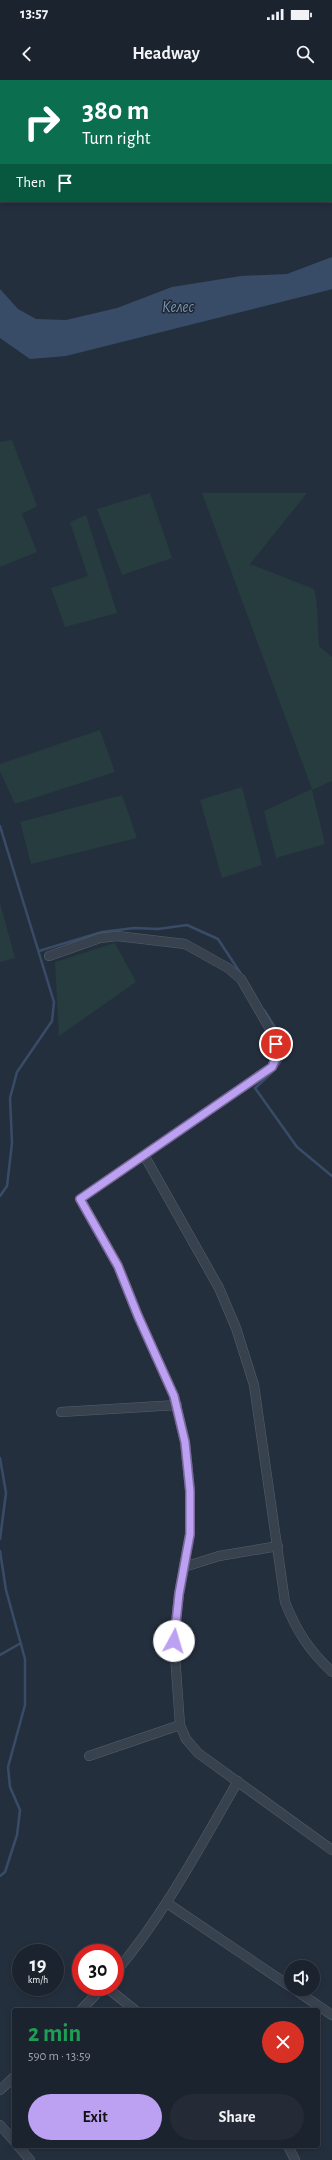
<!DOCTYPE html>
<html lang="en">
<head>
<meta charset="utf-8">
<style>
	body { margin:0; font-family:"Alegreya Sans",sans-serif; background:#242b36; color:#f1f3f6; height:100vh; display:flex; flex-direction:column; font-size:15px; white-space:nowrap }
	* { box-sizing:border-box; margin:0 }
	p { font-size:13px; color:#a0a4aa }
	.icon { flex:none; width:22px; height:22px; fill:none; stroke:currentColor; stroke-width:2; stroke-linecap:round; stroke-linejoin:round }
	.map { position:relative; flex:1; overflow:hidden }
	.sheet { position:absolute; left:12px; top:1928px; width:308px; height:140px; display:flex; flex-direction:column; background:#1b232e; border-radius:4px; box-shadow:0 2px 6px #0003,0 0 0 1px #39404a }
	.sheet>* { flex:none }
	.guide { position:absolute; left:0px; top:0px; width:332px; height:122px; box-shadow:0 2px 6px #0003,0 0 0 1px #39404a; background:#0b6e4f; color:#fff; overflow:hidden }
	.tools { position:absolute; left:284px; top:1880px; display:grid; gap:8px }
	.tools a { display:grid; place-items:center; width:36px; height:36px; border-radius:50%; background:#1b232e; box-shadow:0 2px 6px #0003,0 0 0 1px #39404a; font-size:20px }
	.speed { position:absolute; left:12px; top:1864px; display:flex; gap:8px; font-size:20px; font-weight:700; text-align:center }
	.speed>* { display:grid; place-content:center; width:52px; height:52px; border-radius:50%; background:#1b232e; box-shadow:0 2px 6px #0003,0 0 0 1px #39404a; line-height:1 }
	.speed small { font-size:10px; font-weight:400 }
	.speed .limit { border:6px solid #d22; background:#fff; color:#111 }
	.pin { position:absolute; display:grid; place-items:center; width:34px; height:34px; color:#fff; margin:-17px; border:2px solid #fff; border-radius:50%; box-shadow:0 1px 4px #0007 }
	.me { position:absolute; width:44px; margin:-22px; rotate:6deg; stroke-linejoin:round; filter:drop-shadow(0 0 3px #0008) }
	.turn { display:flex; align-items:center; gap:14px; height:84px; padding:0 16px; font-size:18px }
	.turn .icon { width:52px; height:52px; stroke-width:2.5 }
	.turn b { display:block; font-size:28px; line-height:34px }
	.then { display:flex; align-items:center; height:38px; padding:0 16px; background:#0003; gap:8px; font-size:15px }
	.round { display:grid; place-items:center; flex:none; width:42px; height:42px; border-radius:21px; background:#242b36 }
	.head { display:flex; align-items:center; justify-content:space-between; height:68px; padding:0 16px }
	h1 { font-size:24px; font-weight:600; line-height:30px; color:#1e9e55 }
	.button { display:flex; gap:8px; margin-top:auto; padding:8px 16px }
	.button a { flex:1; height:46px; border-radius:24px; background:#bca0f2; color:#111; font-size:16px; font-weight:600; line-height:46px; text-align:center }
	.button a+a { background:#242b36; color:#f1f3f6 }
	.status { display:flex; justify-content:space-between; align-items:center; height:28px; padding:0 20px; background:#1b232e; direction:ltr }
	.status svg { height:11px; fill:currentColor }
	header { display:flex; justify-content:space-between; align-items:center; height:52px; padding:0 16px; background:#1b232e; font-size:18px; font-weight:600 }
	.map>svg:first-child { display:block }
</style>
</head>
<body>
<div class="status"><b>13:57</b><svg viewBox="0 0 49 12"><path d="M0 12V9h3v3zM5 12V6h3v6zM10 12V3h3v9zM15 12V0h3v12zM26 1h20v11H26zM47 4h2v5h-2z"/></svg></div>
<header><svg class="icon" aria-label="back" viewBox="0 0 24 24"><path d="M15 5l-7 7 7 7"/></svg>Headway<svg class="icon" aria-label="search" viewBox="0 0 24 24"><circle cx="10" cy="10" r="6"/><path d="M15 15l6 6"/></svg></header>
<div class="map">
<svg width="332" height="2080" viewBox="0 0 332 2080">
	<rect width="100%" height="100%" fill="#242f3e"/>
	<path fill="#263c3f" d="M 12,360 L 37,426 L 22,434 L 37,472 L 0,487 L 0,362 Z
		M 150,413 L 172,478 L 122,495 L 97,429 Z
		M 202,413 L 307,413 L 250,484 L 314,509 C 319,528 317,547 319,566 L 332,577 L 332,701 L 312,710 L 325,764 L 276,778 L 264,731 L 312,709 Z
		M 86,435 L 117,533 L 65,547 L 51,508 L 88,496 L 70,442 Z
		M 100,650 L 115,692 L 15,724 L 0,691 L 0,684 Z
		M 242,707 L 262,785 L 222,798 L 200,720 Z
		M 122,715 L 137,758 L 31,784 L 20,742 Z
		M 0,823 L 15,878 L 0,882 Z
		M 115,863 L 136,902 L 59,956 L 55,882 Z"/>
	<path fill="#394c67" d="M 332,177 L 332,209 L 329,210 L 66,276 L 30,279 L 0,258 L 0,209 L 18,229 L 36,239 L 66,240 L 117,228 L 172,207 L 241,196 L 287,194 Z"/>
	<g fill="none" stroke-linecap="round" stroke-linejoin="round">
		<path stroke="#394c67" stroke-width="2.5" d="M 165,0 L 167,1
			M 245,1 L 245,0
			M 331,80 L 332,80
			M 0,746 L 54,922 L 52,941 L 17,992 L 10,1018 L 12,1063 L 7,1106 L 0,1116
			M 39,871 L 102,852 L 134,848 L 158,849 L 187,845 L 218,859 L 241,894
			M 264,930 C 291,971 293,975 255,1008 L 297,1067 L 332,1096
			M 0,1378 L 6,1413 L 0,1459
			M 0,1471 L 6,1510 L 25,1579 L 25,1625 L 8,1687 L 10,1707 L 20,1730 L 17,1755 L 5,1792 L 0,1796
			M 0,1575 L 21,1563"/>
		<defs>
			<path id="minor" d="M 49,876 L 100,858 L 117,856 L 185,864 L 228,888 L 241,899 L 274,956 L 278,973 L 272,987 L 80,1119 L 118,1186 L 138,1236 L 174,1316 L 185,1362 L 190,1411 L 190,1454 L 179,1514 L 174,1561 L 180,1645 L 186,1659 L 198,1673 L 332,1770
				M 144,1075 L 219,1208 L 236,1248 L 254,1305 L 285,1522 C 297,1552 309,1570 332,1592
				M 61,1332 L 177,1325
				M 184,1487 L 219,1476 L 278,1466
				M 89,1676 L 180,1645
				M 167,1823 L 291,1907
				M 115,1893 C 164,1835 200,1767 238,1701
				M 106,1907 L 135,1930
				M 294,1909 L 332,1935
				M 81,1930 L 103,1907
				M 0,2010 L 14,1997
				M 0,2045 L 14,2061
				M 18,2066 L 30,2080
				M 288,2066 L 295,2080"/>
		</defs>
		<use href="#minor" stroke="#565f6c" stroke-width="10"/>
		<use href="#minor" stroke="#38414e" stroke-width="9"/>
	</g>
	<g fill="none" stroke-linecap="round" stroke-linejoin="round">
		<defs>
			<path id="route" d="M 174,1561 L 179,1514 L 190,1454 L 190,1411 L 185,1362 L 174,1316 L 138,1236 L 118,1186 L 80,1119 L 272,987 L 278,973 L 276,964"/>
		</defs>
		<use href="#route" stroke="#7a689d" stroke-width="10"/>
		<use href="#route" stroke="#bca0f2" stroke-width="7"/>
	</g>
	<g text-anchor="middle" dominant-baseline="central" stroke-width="3" stroke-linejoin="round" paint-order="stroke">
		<g font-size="16" font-style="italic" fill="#7c92b1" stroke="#1d2633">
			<text x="178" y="227">Келес</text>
		</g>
	</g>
</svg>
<div class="tools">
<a><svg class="icon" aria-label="sound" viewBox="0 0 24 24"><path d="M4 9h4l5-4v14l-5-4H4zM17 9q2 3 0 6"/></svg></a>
</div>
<div class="speed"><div>19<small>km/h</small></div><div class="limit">30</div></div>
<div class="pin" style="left:276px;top:964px;background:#d93025"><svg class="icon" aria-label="arrive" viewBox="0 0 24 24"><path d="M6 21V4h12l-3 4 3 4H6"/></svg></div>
<svg class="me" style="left:174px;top:1561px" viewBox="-20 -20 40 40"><circle r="19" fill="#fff"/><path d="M0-13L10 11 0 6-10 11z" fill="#bca0f2"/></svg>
<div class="guide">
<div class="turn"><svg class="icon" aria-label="right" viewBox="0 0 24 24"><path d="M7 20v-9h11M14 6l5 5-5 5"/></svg><div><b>380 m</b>Turn right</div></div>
<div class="then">Then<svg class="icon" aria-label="arrive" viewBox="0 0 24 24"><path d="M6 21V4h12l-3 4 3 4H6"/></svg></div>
</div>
<section class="sheet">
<div class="head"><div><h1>2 min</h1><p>590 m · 13:59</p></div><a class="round" style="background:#d93025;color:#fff"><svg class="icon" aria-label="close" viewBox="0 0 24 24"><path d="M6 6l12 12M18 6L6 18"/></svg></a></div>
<div class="button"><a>Exit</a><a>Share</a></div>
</section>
</div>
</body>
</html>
